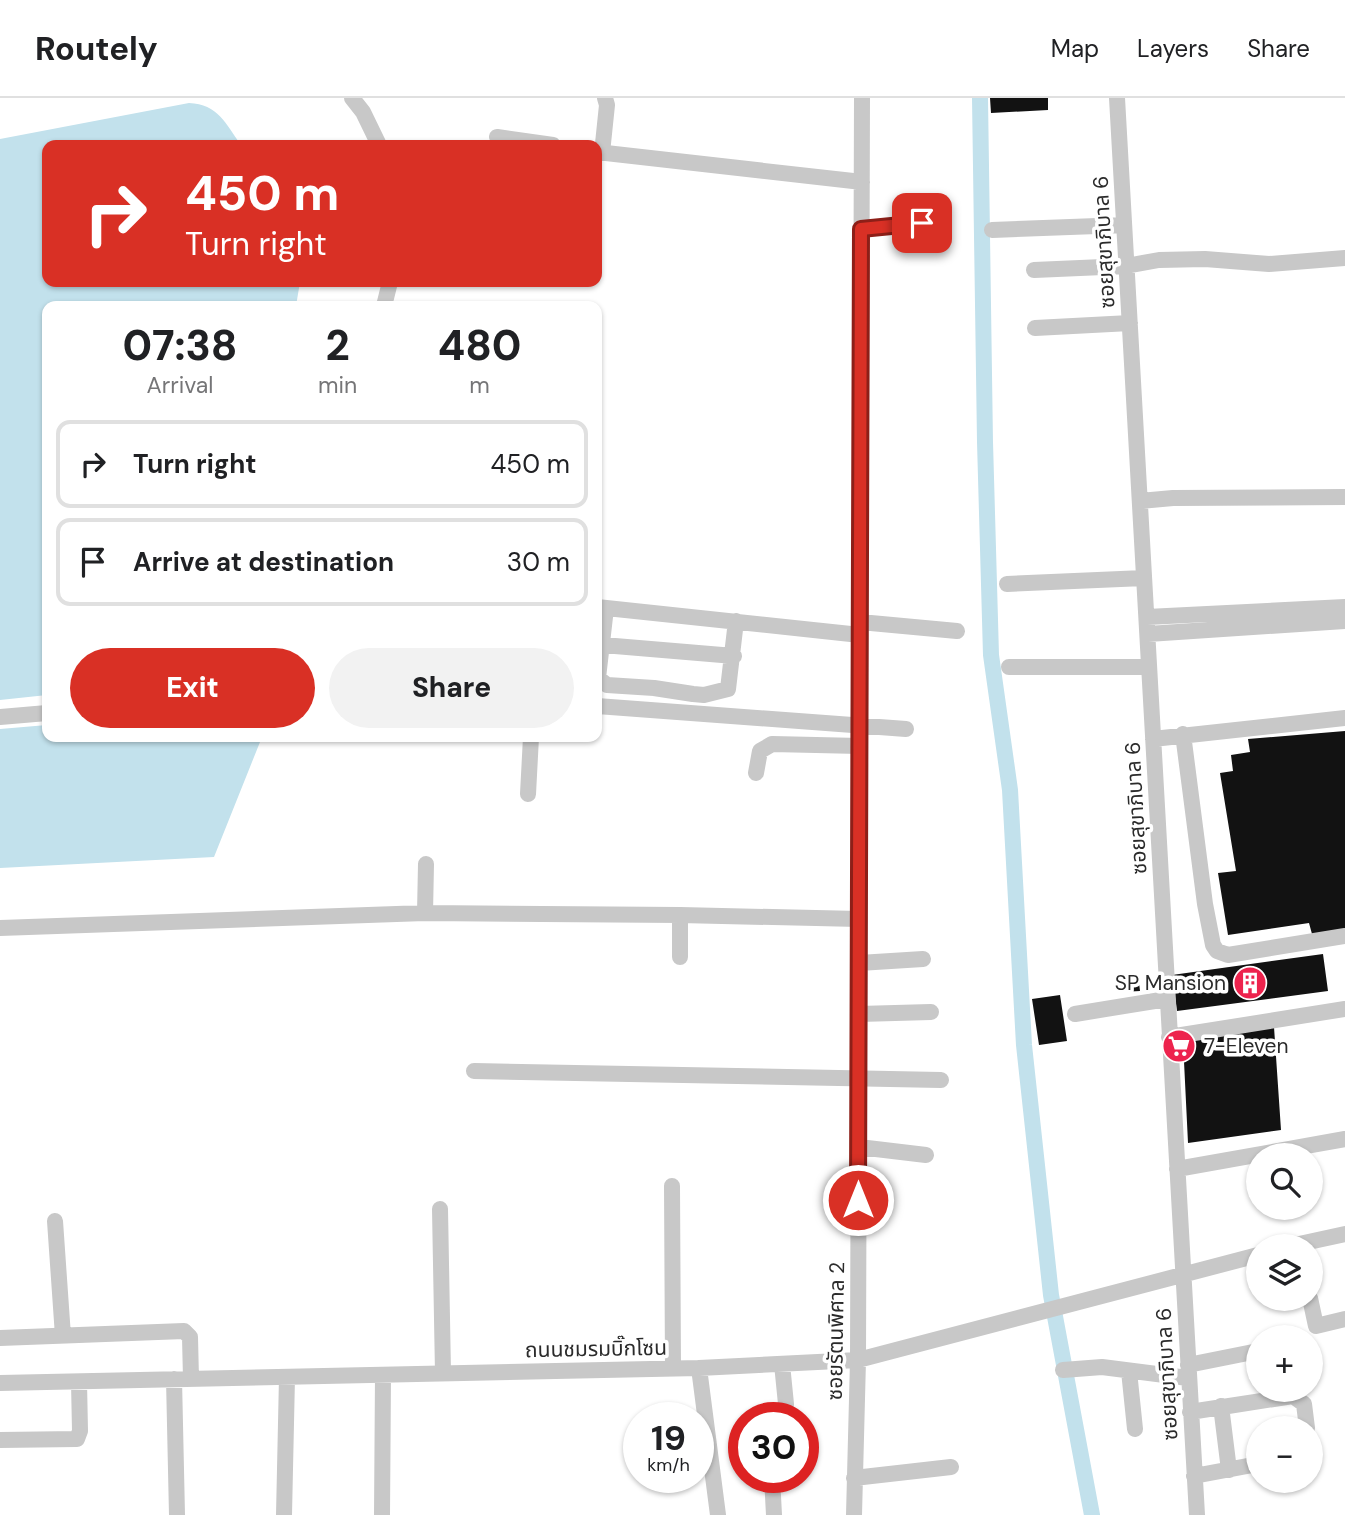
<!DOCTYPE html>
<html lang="en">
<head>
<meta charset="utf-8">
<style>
	body { margin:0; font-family:"DM Sans","Noto Sans Thai",sans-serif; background:#f2f2f2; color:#202124; height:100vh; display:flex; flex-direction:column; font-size:26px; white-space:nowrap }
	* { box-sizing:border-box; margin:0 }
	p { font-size:23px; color:#757577 }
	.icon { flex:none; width:38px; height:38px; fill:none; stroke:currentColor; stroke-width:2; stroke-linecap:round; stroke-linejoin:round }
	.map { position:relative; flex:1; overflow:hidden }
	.panel { position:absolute; left:42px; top:203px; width:560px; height:441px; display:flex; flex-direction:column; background:#fff; border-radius:14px; box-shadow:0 2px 5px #0004 }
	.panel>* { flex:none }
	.guide { position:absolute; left:42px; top:42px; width:560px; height:147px; border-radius:14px; box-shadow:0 2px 5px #0004; background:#d93025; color:#fff; overflow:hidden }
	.buttons { position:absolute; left:1246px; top:1045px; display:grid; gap:14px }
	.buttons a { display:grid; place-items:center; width:77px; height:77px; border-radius:50%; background:#fff; box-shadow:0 2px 5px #0004; font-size:35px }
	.speed { position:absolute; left:623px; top:1304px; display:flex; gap:14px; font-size:35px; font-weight:700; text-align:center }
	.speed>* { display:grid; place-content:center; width:91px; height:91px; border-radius:50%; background:#fff; box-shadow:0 2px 5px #0004; line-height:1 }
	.speed small { font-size:18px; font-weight:400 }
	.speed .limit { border:10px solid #d22; background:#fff; color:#111 }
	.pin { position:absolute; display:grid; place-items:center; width:60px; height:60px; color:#fff; margin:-30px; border-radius:14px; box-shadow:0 4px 10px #0006 }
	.me { position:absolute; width:77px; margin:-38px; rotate:0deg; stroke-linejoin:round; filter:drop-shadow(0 0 5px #0008) }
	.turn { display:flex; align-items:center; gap:24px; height:147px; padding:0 28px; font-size:32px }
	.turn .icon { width:91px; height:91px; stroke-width:2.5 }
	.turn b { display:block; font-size:49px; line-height:60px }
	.eta { display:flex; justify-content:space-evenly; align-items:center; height:119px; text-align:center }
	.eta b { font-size:42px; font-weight:800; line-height:49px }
	.primary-button { display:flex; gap:14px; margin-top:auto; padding:14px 28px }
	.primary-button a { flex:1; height:80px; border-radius:42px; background:#d93025; color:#fff; font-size:28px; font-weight:800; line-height:80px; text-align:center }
	.primary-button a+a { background:#f2f2f2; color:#202124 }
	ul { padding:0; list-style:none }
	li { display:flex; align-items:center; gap:21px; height:88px; margin:0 14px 10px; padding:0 14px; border:4px solid #e0e0e0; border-radius:14px }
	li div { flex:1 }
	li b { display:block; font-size:26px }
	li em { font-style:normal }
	header { display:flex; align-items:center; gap:42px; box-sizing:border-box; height:98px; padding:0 35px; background:#fff; border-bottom:2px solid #e0e0e0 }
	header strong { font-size:33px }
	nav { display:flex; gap:38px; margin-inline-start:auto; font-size:24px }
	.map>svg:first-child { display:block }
</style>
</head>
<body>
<header>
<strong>Routely</strong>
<nav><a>Map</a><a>Layers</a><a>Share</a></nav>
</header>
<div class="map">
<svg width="1345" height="1417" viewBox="0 0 1345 1417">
	<rect width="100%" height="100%" fill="#fff"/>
	<path fill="#c2e1ec" d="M 189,5 C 218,6 226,26 241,47 L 47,47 L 47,184 L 300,184 L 296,208 L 47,208 L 47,597 L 0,602 L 0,41 Z
		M 47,627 L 47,639 L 262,639 L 214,759 L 0,770 L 0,631 Z"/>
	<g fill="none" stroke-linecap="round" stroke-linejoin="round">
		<path stroke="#c2e1ec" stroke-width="16" d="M 980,0 L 985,344 L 991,557 L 1010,692 L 1024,947 L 1051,1197 L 1092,1417"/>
	</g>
	<path fill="#121212" d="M 990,0 L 1048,0 L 1048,12 L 991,15 Z
		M 1345,633 L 1345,831 L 1312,836 L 1309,825 L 1228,837 L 1218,775 L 1236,773 L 1220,675 L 1233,673 L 1231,657 L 1250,654 L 1248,641 Z
		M 1323,856 L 1328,893 L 1177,913 L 1172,877 Z
		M 1138,876 L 1140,893 L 1122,894 L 1121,877 Z
		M 1060,897 L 1067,943 L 1039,947 L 1032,901 Z
		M 1274,929 L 1281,1032 L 1188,1045 L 1183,943 Z"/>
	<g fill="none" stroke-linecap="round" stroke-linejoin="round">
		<path stroke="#c8c8c8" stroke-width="16" d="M 352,0 L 363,14 L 379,47
			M 1117,0 L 1197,1417
			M 497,39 L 553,47
			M 597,54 L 862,84
			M 602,55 L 607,7 L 605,0
			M 861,131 L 922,125
			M 992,132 L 1124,127
			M 1034,172 L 1126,168 L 1159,162 L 1205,161 L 1269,166 L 1345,160
			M 384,208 L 390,184
			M 1035,230 L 1130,225
			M 1140,403 L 1173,400 L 1345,399
			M 1007,486 L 1144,480
			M 597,509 L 860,537
			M 606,510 L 598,580 L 607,587 L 654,590 L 693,596 L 704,597 L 728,591 L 736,523
			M 1147,519 L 1345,509
			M 860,524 L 957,533
			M 1148,536 L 1345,523
			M 603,547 L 734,558
			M 1009,569 L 1149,569
			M 597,608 L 906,631
			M 0,619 L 47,615
			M 1183,636 L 1205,806 L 1213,847 L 1217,853 L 1228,857 L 1345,838
			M 1153,641 L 1345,620
			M 756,675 L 760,653 L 772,646 L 860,648
			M 528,696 L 531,639
			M 425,815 L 426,766
			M 680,817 L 680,859
			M 0,830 L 425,815 L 680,817 L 859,821
			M 859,865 L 923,861
			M 859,916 L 931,914
			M 1075,916 L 1167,901
			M 1169,939 L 1345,911
			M 474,973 L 941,982
			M 859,1049 L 926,1057
			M 1177,1071 L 1345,1041
			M 672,1088 L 673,1270
			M 440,1111 L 443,1275
			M 55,1123 L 63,1238
			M 1290,1148 L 1345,1136
			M 1310,1200 L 1316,1228 L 1345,1221
			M 0,1240 L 184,1233 L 190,1239 L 191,1281
			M 782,1266 L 786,1306 L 783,1320
			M 1188,1267 L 1258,1253
			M 699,1270 L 718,1417
			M 1063,1272 L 1102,1269 L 1188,1280
			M 1129,1273 L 1135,1331
			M 174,1281 L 177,1417
			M 0,1285 L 699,1270 L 858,1262 L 1258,1157
			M 1221,1308 L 1229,1372
			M 1190,1314 L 1293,1298 L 1304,1306 L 1307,1330
			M 0,1342 L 77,1341 L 80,1333 L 79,1284
			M 1194,1378 L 1258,1366
			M 772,1379 L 774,1417
			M 854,1380 L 951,1369
			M 284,1417 L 287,1279
			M 382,1417 L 383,1277
			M 854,1417 L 858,1262 L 862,0"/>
	</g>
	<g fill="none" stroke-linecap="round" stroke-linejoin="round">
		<defs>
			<path id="route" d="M 858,1102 L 861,131 L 922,125"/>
		</defs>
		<use href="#route" stroke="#8d1f18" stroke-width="18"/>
		<use href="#route" stroke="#d93025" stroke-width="12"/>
	</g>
	<defs>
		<symbol id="building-disc" viewBox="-11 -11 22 22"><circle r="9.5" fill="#ed234d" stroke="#fff"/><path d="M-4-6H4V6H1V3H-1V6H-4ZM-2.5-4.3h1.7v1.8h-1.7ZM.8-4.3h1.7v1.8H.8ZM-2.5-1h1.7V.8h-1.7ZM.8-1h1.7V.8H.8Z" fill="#fff"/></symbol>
		<symbol id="supermarket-disc" viewBox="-11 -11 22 22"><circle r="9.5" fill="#ed234d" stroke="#fff"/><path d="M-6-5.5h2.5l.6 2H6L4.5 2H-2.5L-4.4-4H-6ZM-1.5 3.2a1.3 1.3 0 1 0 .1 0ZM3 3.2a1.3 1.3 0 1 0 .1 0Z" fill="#fff"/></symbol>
	</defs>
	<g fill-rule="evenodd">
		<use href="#building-disc" x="1231" y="866" width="38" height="38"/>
		<use href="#supermarket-disc" x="1160" y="929" width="38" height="38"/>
	</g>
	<g text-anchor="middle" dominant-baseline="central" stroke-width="7" stroke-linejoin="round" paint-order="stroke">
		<g font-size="21" fill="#2b2b2b" stroke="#fff">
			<text transform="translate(1104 144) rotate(-93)">ซอยสุขาภิบาล 6</text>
			<text transform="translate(1136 710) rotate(-93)">ซอยสุขาภิบาล 6</text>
			<text transform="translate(836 1233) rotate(-89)">ซอยรัตนพิศาล 2</text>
			<text transform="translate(596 1251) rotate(-1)">ถนนชมรมบิ๊กโซน</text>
			<text transform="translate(1167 1276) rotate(-93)">ซอยสุขาภิบาล 6</text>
		</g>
		<g font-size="21" fill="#2b2b2b" stroke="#fff" text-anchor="end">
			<text x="1226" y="885">SP Mansion</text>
			<text x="1204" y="948" text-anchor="start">7-Eleven</text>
		</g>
	</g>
</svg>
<div class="buttons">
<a><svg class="icon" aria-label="search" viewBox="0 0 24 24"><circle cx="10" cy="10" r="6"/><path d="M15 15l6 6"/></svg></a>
<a><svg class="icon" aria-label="layers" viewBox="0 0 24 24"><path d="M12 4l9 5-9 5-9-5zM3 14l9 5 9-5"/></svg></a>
<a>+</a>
<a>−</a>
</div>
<div class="speed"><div>19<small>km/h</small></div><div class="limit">30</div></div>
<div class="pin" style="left:922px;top:125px;background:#d93025"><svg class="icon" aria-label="arrive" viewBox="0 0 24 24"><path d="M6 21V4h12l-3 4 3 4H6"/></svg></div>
<svg class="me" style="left:858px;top:1102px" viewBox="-20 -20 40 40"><circle r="17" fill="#d93025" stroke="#fff" stroke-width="3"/><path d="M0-11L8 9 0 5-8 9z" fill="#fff"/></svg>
<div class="guide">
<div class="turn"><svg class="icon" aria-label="right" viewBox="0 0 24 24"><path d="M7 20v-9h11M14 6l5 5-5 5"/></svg><div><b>450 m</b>Turn right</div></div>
</div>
<section class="panel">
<div class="eta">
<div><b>07:38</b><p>Arrival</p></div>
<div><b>2</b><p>min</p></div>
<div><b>480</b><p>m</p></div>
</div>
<ul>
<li><svg class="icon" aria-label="right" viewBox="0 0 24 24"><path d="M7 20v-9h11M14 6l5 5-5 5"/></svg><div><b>Turn right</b></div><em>450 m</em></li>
<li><svg class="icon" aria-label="arrive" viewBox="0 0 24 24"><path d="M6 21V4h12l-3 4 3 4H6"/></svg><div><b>Arrive at destination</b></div><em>30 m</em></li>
</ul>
<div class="primary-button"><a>Exit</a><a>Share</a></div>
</section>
</div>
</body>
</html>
